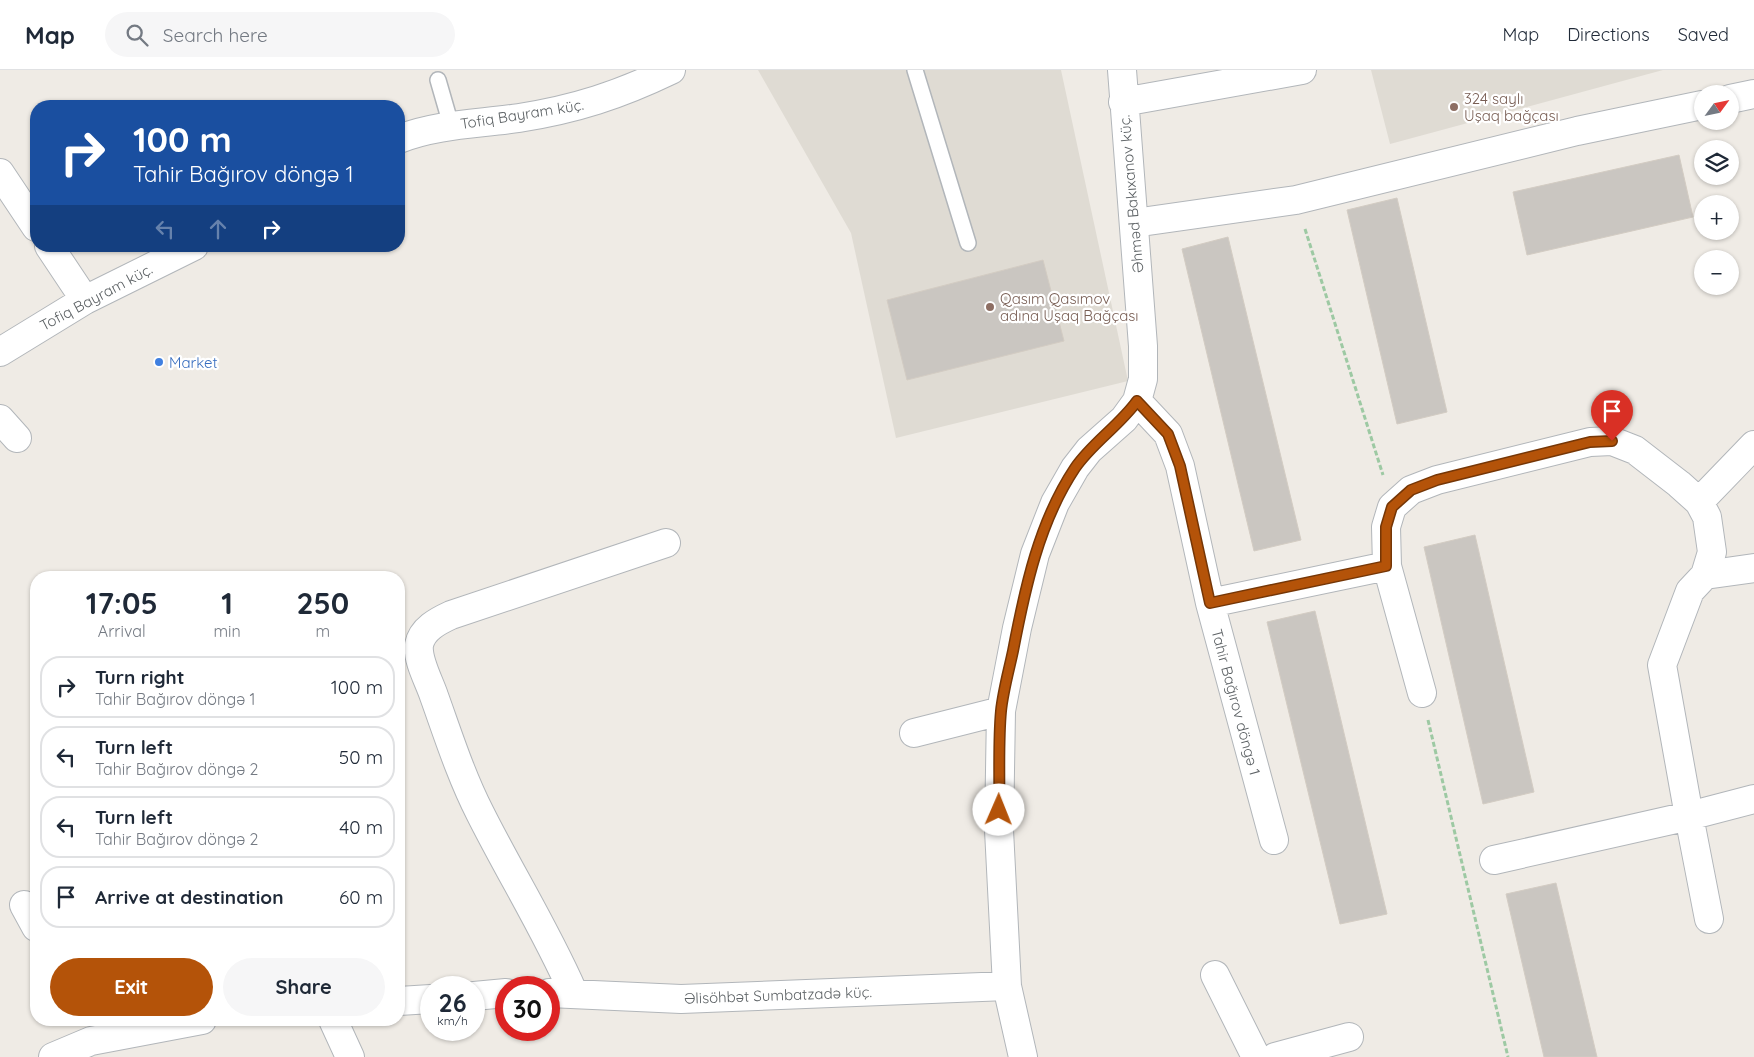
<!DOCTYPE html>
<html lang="en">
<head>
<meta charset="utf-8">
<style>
	body { margin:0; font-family:Quicksand,sans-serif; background:#f6f6f7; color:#1f2937; height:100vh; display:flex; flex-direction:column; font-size:19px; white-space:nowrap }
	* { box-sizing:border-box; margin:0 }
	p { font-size:16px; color:#747a83 }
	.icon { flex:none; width:28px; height:28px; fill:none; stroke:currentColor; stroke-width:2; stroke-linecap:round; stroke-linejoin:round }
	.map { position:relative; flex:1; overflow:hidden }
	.drawer { position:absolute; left:30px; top:501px; width:375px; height:455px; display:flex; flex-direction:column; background:#fff; border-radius:20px; box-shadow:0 1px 4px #0004 }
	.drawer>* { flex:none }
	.banner { position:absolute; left:30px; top:30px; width:375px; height:152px; border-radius:20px; box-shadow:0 1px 4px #0004; background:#1a4fa0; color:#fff; overflow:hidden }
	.needle { width:32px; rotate:57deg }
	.tools { position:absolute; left:1694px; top:15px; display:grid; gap:10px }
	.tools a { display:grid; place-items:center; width:45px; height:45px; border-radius:50%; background:#fff; box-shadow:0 1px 4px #0004; font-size:25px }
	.speed { position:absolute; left:420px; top:906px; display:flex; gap:10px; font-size:25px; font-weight:700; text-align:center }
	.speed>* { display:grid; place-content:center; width:65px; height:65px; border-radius:50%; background:#fff; box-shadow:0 1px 4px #0004; line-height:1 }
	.speed small { font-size:12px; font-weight:400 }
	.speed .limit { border:8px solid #d22; background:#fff; color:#111 }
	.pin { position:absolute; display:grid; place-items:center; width:42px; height:42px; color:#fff; margin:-51px -21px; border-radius:50% 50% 50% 0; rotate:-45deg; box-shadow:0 0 5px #0007 }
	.pin .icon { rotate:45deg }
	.me { position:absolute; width:55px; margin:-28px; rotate:1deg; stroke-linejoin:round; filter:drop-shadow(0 0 4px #0008) }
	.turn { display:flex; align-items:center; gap:18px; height:105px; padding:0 20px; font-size:22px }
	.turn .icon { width:65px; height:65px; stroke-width:2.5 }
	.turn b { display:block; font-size:35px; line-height:42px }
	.lanes { display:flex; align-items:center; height:48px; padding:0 20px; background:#0003; justify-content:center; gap:25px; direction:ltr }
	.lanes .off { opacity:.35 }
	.eta { display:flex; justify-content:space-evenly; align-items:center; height:85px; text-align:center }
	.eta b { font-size:30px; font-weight:800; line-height:35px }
	.action { display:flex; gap:10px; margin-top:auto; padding:10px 20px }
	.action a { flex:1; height:58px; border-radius:30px; background:#b45309; color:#fff; font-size:20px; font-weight:800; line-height:58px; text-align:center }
	.action a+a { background:#f6f6f7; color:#1f2937 }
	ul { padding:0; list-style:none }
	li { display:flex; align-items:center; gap:15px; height:62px; margin:0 10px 8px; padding:0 10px; border:2px solid #e0e1e3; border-radius:20px }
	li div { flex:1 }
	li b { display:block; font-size:19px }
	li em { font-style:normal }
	header { display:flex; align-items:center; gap:30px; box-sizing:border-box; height:70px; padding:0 25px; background:#fff; border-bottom:1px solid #e0e1e3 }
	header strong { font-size:24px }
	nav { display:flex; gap:28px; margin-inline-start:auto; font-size:18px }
	.search { width:350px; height:45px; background:#f6f6f7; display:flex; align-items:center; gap:12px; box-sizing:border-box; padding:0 18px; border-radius:28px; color:#747a83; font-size:19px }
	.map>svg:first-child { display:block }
</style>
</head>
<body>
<header>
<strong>Map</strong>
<div class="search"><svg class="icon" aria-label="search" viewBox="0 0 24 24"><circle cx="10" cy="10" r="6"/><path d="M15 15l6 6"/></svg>Search here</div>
<nav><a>Map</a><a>Directions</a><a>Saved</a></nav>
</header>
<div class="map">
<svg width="1754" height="987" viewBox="0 0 1754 987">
	<rect width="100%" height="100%" fill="#efebe5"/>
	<path fill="#dfdbd3" d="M 758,0 L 1061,0 L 1128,311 L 896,368 L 851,163 Z
		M 1371,0 L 1663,0 L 1390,74 Z"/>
	<path fill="#cac6c1" stroke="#d3ccc3" d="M 1679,85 L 1693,147 L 1527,185 L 1513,122 Z
		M 1397,128 L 1447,342 L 1397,354 L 1347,140 Z
		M 1228,167 L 1301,470 L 1254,481 L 1182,179 Z
		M 1043,190 L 1064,271 L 907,310 L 887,230 Z
		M 1475,465 L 1534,722 L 1483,734 L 1424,477 Z
		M 1315,541 L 1387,844 L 1340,854 L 1267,552 Z
		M 1556,813 L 1597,987 L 1544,987 L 1506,824 Z"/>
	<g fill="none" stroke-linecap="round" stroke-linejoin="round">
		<defs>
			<path id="lane" d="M 915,0 L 968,173
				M 438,10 L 451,55"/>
			<path id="street" d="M 1730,29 L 1754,24
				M 1123,32 L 1302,0
				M 399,69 C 437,54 479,54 519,48 C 576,39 619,25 671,0
				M 0,103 L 36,157
				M 1134,153 L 1296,130 L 1577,61 L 1702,35
				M 49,176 L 85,230
				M 0,282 L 85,230 L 194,176
				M 1137,331 L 1168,364 L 1180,396 L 1210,533 L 1274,770
				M 0,349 L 17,368
				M 1699,432 L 1754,375
				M 1387,496 L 1422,623
				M 1705,505 L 1754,498
				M 1210,533 L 1387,496 L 1386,457 L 1392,437 L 1411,420 L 1437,410 L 1590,372 L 1612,371 L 1635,380 L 1679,414 L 1699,432 L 1707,447 L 1712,482 L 1705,505 L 1690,521 L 1662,595 L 1689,746 L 1754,729
				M 914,663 L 1001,641
				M 1494,790 L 1689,746 L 1709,849
				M 24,835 L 36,857
				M 1215,905 L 1256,987
				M 573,922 C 546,860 510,803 480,743 C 461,706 448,665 434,626 C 429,611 417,590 419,575 C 422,559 438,551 451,545 L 666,473
				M 549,923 L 681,929 L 1007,916
				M 474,926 L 506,923
				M 399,931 L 431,929
				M 333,950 L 350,987
				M 53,987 L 91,971 L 202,950
				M 1023,987 L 1007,916 L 999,760 L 1001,641 L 1017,558 L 1035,484 L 1055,433 L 1075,398 L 1089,380 L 1124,349 L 1137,331 L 1143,309 L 1143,276 L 1122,0
				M 1275,987 L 1349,967"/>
		</defs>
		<use href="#lane" stroke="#b2b6ba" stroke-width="18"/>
		<use href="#street" stroke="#b2b6ba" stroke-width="30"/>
		<path stroke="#9dc9a3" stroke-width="3" stroke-dasharray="5 2.5" stroke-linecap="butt" d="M 1305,159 L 1383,405
			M 1428,650 L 1508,987"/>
		<use href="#lane" stroke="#fff" stroke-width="15"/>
		<use href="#street" stroke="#fff" stroke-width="28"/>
	</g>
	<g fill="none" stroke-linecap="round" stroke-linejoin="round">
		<defs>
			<path id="route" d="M 999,740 C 1000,707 998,673 1001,641 C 1003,621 1009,600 1013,581 C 1025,518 1039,452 1075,398 C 1092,373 1119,356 1137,331 L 1168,364 L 1180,396 L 1210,533 L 1386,496 L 1386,457 L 1392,437 L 1411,420 L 1437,410 L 1590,372 L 1612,371"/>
		</defs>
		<use href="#route" stroke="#753606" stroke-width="12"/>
		<use href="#route" stroke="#b45309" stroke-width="9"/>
	</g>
	<g fill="#8d6e63" stroke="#fff" stroke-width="2">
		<circle cx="1454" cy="37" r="5"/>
		<circle cx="990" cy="237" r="5"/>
	</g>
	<circle fill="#3f7fe0" stroke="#fff" stroke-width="2" cx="159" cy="292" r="5"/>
	<g text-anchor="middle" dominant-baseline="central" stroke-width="4.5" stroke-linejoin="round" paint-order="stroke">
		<g font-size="15" fill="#785e54" stroke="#fff" text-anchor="start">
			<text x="1464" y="28">324 saylı<tspan x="1464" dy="17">Uşaq bağçası</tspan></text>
			<text x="1000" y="228">Qasım Qasımov<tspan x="1000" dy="17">adına Uşaq Bağçası</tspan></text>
		</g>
		<g font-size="15" fill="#5d6265" stroke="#fff">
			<text transform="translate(522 44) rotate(-9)">Tofiq Bayram küç.</text>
			<text transform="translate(1131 124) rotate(-95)">Əhməd Bakıxanov küç.</text>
			<text transform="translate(96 227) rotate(-28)">Tofiq Bayram küç.</text>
			<text transform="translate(1236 632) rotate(75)">Tahir Bağırov döngə 1</text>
			<text transform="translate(778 925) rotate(-2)">Əlisöhbət Sumbatzadə küç.</text>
		</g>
		<g font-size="15" fill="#366cbe" stroke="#fff" text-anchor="start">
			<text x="169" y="292">Market</text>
		</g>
	</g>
</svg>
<div class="tools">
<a><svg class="needle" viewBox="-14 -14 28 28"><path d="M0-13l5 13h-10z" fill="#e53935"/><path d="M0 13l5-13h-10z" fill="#747a83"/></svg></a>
<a><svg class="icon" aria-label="layers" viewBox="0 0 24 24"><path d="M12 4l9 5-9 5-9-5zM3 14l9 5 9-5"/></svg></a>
<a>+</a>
<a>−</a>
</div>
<div class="speed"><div>26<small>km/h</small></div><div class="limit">30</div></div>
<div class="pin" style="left:1612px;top:371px;background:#d93025"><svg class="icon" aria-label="arrive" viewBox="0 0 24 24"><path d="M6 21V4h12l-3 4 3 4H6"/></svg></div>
<svg class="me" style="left:999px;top:740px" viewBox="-20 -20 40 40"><circle r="19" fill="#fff"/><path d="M0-13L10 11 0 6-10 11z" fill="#b45309"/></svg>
<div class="banner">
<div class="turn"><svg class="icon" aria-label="right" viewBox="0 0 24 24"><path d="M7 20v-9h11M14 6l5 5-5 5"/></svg><div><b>100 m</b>Tahir Bağırov döngə 1</div></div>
<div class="lanes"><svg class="icon off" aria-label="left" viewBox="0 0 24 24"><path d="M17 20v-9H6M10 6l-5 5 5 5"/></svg><svg class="icon off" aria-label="ahead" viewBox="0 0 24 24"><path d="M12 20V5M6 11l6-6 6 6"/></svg><svg class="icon" aria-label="right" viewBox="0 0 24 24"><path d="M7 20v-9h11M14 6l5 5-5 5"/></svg></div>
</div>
<section class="drawer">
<div class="eta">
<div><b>17:05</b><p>Arrival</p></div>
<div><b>1</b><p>min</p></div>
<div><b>250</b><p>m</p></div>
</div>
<ul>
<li><svg class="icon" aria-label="right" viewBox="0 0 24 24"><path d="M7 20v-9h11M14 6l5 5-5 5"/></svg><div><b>Turn right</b><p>Tahir Bağırov döngə 1</p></div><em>100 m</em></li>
<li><svg class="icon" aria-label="left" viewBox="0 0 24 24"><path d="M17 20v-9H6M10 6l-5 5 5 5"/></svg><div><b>Turn left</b><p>Tahir Bağırov döngə 2</p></div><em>50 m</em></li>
<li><svg class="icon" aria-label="left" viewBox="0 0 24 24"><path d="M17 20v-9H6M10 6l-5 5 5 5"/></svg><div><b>Turn left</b><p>Tahir Bağırov döngə 2</p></div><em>40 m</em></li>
<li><svg class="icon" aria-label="arrive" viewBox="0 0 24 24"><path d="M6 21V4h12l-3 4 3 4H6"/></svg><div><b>Arrive at destination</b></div><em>60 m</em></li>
</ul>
<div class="action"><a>Exit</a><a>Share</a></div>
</section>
</div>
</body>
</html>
